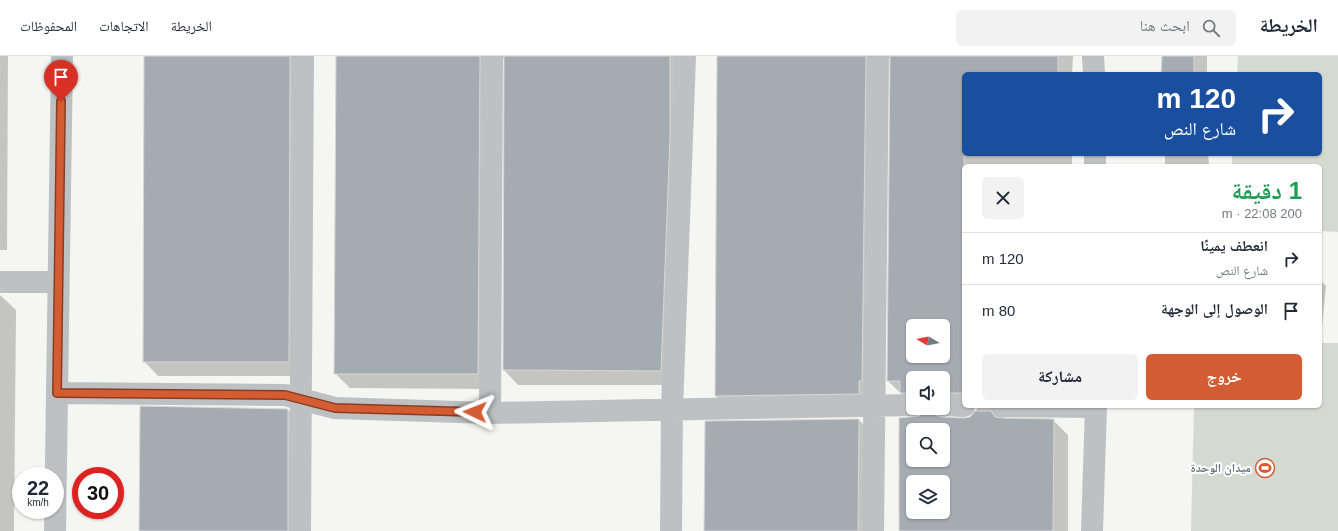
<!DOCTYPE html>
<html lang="ar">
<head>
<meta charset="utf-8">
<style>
	body { margin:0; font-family:Helvetica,"Noto Naskh Arabic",sans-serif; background:#f2f2f3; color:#1f2937; direction:rtl; height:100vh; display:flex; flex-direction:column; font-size:15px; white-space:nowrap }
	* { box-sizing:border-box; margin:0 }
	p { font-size:13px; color:#747a83 }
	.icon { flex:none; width:22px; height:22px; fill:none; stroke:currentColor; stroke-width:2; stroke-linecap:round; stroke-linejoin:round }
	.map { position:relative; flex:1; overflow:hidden; direction:ltr }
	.sheet { position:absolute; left:962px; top:108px; width:360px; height:244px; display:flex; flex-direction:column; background:#fff; border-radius:6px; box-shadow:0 1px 3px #0004; direction:rtl }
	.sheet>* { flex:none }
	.banner { position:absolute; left:962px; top:16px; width:360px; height:84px; border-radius:6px; box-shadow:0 1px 3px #0004; direction:rtl; background:#1a4fa0; color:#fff; overflow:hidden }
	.needle { width:26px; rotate:280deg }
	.buttons { position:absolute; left:906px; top:263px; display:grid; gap:8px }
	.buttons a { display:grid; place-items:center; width:44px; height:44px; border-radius:6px; background:#fff; box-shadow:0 1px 3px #0004; font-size:20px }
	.speed { position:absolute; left:12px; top:411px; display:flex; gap:8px; font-size:20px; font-weight:700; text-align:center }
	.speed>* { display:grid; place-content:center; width:52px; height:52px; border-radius:50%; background:#fff; box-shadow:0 1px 3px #0004; line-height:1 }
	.speed small { font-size:10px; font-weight:400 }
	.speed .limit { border:6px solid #d22; background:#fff; color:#111 }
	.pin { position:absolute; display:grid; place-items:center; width:34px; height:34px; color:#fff; margin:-41px -17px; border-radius:50% 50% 50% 0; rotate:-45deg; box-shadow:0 0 4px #0007 }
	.pin .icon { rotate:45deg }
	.me { position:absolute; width:44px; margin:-22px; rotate:272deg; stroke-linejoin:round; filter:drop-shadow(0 0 3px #0008) }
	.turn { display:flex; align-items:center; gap:14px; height:84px; padding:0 20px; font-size:18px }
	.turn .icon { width:52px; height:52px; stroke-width:2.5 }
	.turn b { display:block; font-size:28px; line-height:34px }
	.round { display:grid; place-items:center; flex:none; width:42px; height:42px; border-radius:6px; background:#f2f2f3 }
	.head { display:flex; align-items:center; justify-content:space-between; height:68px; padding:0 20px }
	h1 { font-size:24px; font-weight:800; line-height:30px; color:#1e9e55 }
	.button { display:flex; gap:8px; margin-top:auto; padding:8px 20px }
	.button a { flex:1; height:46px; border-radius:6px; background:#d45c33; color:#fff; font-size:16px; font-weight:800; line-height:46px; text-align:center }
	.button a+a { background:#f2f2f3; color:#1f2937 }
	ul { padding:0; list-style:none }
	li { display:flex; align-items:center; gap:12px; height:52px; padding:0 20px; border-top:1px solid #e0e1e3 }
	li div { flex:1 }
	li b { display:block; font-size:15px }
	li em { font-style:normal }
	header { display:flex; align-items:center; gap:24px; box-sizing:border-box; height:56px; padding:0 20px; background:#fff; border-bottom:1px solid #e0e1e3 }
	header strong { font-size:19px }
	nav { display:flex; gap:22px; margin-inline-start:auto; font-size:14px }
	.search { width:280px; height:36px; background:#f2f2f3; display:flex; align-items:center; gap:10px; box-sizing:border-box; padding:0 14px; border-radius:6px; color:#747a83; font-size:15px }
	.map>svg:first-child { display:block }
</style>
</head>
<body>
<header>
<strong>الخريطة</strong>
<div class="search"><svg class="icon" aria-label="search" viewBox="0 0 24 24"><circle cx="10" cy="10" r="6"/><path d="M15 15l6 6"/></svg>ابحث هنا</div>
<nav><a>الخريطة</a><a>الاتجاهات</a><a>المحفوظات</a></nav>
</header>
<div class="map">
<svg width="1338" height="475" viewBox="0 0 1338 475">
	<rect width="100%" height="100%" fill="#f5f5f2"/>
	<path fill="#d4dad2" d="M 1238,0 L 1338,0 L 1338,176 L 1320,175 L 1320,110 L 1232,110 L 1232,98 L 1320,98 L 1320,18 L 1237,18 Z
		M 1320,287 L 1338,287 L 1338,475 L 1191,475 L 1194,350 L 1320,350 Z"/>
	<path fill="#0003" fill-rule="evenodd" d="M 0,0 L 8,0 L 7,194 L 0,194 Z
		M 145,0 L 313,0 L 303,320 L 158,320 L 144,305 Z
		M 337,0 L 684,0 L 675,329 L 518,329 L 504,314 L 505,2 L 501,3 L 492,333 L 350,332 L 335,317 Z
		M 718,0 L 1073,0 L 1072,18 L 964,18 L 964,98 L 1072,98 L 1072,110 L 964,110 L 964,350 L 1068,350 L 1006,358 L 1004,363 L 1053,364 L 1068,379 L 1068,475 L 900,475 L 900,363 L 920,361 L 926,352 L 943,352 L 943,322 L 913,322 L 913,349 L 888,325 L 891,2 L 886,4 L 876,340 L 731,355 L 716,340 ZM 913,270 L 943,270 L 943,300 L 913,300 ZM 953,352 L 977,352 L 975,358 L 970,362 L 945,362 L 947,357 ZM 913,374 L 943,374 L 943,404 L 913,404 ZM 913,426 L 943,426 L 943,456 L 913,456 Z
		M 1163,0 L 1207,0 L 1207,18 L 1162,18 Z
		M 1165,98 L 1208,98 L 1209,110 L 1165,110 Z
		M 1320,224 L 1326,230 L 1322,270 L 1320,270 Z
		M 0,239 L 16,254 L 14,475 L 0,475 Z
		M 288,354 L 303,368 L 302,475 L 140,475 Z
		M 859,364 L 873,378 L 873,475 L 705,475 Z"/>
	<path fill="#a5acb1" stroke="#d7d7d5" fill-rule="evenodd" d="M 144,0 L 290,0 L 289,306 L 143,306 Z
		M 336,0 L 480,0 L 478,318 L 334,318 Z
		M 504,0 L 670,0 L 670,81 L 661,315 L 503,314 Z
		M 717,0 L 866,0 L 862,325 L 859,325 L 859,338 L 715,340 Z
		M 890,0 L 1058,0 L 1058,18 L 964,18 L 964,337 L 943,337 L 943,322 L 913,322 L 913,337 L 900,337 L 900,325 L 887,325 ZM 913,270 L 943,270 L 943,300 L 913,300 Z
		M 1162,0 L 1194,0 L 1194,18 L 1161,18 Z
		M 140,350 L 288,353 L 288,475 L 139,475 Z
		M 925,352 L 931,352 L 936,359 L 942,361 L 964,362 L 970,361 L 975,355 L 991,355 L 995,361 L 1002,362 L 1054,363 L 1053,475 L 899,475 L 899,362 L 919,360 ZM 913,374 L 943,374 L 943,404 L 913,404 ZM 913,426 L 943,426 L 943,456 L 913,456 Z
		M 859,363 L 858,475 L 704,475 L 705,365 Z"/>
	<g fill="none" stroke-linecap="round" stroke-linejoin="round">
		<path stroke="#bdc1c4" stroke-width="22" d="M 1093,0 L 1094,18
			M 1095,98 L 1095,110
			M 0,226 L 57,226
			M 57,337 L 285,339 L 335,352 L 490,357 L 913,349
			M 943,349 L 964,350
			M 1002,350 L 1096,351
			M 490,357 L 492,0
			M 55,475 L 62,0
			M 300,475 L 303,0
			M 671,475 L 672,353 L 685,0
			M 873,475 L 878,0
			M 1092,475 L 1096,350"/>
	</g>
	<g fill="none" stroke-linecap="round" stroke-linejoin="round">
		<defs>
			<path id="route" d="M 61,45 L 57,337 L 285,339 L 335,352 L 475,356"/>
		</defs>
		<use href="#route" stroke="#8a3c21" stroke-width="10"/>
		<use href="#route" stroke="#d45c33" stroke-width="7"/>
	</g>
	<defs>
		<symbol id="stadium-ring" viewBox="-11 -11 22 22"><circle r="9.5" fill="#fff" stroke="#d45c33" stroke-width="1.5"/><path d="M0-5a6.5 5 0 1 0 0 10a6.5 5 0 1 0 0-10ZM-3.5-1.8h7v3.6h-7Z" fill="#d45c33"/></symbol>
	</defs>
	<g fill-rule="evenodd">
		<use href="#stadium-ring" x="1254" y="401" width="22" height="22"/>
	</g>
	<g text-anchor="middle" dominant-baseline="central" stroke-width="4" stroke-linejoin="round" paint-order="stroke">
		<g font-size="12" font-weight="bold" fill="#677581" stroke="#fff" text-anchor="end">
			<text x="1251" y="412">ميدان الوحدة</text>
		</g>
	</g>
</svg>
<div class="buttons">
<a><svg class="needle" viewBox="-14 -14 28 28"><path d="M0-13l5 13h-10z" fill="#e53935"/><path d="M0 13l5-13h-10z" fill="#747a83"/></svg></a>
<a><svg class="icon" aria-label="sound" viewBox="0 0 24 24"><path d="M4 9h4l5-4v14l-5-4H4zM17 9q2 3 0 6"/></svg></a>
<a><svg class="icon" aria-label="search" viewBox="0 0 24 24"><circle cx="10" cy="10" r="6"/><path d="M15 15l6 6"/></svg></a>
<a><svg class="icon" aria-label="layers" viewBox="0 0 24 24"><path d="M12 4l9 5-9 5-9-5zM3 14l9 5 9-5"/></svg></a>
</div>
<div class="speed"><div>22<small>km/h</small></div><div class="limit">30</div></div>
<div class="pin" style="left:61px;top:45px;background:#d93025"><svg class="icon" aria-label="arrive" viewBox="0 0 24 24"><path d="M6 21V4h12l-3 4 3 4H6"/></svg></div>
<svg class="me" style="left:475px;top:356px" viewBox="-20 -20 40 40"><path d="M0-17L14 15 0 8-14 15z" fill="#d45c33" stroke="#fff" stroke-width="4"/></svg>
<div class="banner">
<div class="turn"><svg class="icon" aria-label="right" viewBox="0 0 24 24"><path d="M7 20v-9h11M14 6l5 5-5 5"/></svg><div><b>120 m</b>شارع النص</div></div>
</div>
<section class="sheet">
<div class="head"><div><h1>1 دقيقة</h1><p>200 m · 22:08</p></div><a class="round"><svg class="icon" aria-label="close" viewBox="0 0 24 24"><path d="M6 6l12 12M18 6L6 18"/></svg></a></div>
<ul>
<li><svg class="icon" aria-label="right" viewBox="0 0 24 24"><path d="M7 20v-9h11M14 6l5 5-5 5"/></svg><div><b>انعطف يمينًا</b><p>شارع النص</p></div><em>120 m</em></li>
<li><svg class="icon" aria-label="arrive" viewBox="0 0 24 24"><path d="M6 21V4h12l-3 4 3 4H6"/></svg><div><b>الوصول إلى الوجهة</b></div><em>80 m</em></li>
</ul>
<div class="button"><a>خروج</a><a>مشاركة</a></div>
</section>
</div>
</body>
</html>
